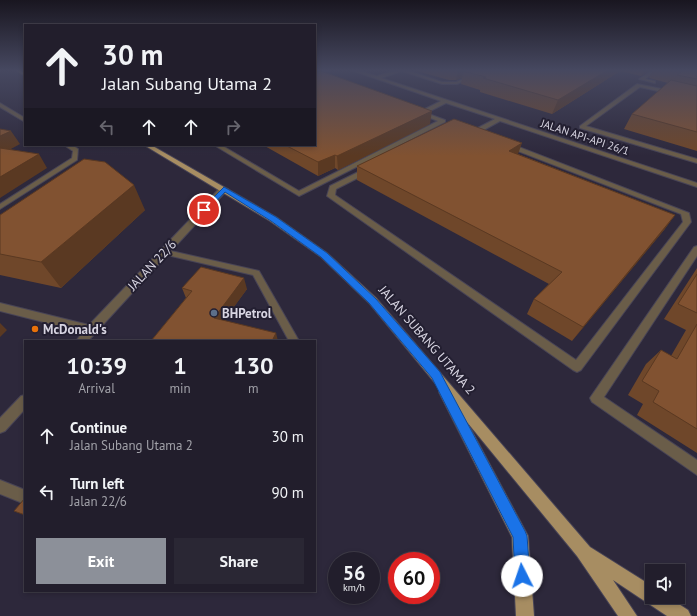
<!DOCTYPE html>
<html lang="en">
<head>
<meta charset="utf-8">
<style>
	body { margin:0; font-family:"PT Sans",sans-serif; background:#2a2734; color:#f1f3f6; height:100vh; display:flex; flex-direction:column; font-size:15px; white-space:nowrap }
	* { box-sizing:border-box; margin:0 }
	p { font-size:13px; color:#a2a2a9 }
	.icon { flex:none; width:22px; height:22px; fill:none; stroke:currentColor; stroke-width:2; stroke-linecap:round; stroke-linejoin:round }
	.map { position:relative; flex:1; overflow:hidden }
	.details { position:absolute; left:24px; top:340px; width:292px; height:252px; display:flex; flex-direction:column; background:#221e2c; border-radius:0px; box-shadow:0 2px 6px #0003,0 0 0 1px #3f3c48 }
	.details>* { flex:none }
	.hud { position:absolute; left:24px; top:24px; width:292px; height:122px; border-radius:0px; box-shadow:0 2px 6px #0003,0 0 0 1px #3f3c48; background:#221e2c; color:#f1f3f6; overflow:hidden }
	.controls { position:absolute; left:645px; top:564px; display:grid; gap:8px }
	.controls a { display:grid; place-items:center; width:40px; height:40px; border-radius:0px; background:#221e2c; box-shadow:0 2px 6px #0003,0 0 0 1px #3f3c48; font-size:20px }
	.speed { position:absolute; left:328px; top:552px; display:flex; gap:8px; font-size:20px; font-weight:700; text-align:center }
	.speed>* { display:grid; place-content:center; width:52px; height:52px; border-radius:50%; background:#221e2c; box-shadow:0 2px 6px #0003,0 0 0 1px #3f3c48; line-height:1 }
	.speed small { font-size:10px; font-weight:400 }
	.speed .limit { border:6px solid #d22; background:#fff; color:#111 }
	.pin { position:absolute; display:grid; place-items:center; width:34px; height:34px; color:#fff; margin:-17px; border:2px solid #fff; border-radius:50%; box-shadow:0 1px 4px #0007 }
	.me { position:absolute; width:44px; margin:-22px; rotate:356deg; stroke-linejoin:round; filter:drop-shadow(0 0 3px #0008) }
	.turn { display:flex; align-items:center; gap:14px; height:84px; padding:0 12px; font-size:18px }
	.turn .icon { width:52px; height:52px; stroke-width:2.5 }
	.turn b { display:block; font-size:28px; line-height:34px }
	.lanes { display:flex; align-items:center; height:38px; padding:0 12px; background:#0003; justify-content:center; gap:20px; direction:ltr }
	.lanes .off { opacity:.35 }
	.eta { display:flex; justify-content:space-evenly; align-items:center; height:68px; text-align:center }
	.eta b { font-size:24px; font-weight:700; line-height:28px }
	.action { display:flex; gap:8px; margin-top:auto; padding:8px 12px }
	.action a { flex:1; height:46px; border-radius:0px; background:#8c9099; color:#fff; font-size:16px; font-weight:700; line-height:46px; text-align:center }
	.action a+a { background:#2a2734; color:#f1f3f6 }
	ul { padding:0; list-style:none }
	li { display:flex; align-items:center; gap:12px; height:56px; padding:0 12px }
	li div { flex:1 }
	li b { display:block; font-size:15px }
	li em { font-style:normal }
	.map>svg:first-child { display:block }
</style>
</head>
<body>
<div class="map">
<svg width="697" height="616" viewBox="0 0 697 616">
	<rect width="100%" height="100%" fill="#2d283b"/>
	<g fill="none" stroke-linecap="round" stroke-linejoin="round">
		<defs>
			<path id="minor" d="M 325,70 L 331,70 L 315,75 L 315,73 Z
				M 351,70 L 356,70 L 377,76 L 397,70 L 406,70 L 442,82 L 456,82 L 484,70 L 489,70 L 457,84 L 442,84 L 402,71 L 381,78 L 697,183 L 697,187 L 500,121 L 480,132 L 689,213 L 691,222 L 581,370 L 577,372 L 573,370 L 327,196 L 330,186 L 449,127 L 474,130 L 495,119 L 446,103 L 426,113 L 445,120 L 445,122 L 299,196 L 214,145 L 221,145 L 299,191 L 438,121 L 415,112 L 418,110 L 421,111 L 441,101 ZM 452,130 L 474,134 L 681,214 L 683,222 L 576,360 L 335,195 L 336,189 Z
				M 653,70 L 658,70 L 645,79 L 655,81 L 655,83 L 639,79 Z
				M 637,84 L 697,96 L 697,100 L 640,87 L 586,126 L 697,159 L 697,163 L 580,128 L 580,126 Z
				M 0,103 L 25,118 L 25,122 L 0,107 Z
				M 64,145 L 72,145 L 78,149 L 77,160 L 0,209 L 0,204 L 72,158 L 73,151 Z
				M 221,187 L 228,189 L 171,251 L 259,271 L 299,341 L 289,341 L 253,275 L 167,255 L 88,341 L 76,341 L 83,332 L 0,311 L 0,303 L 89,325 Z
				M 697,246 L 697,256 L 604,397 L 697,460 L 697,475 L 592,402 L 590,398 L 694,247 Z
				M 25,395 L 25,409 L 5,431 L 0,433 L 0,418 L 21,396 Z
				M 0,480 L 25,490 L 25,504 L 0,494 Z"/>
			<path id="major" d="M 15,70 L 19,70 L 25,73 L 25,76 Z
				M 144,145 L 151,145 L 276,217 L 327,253 L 376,298 L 590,547 L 652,586 L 652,597 L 668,597 L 688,610 L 691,616 L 667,616 L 613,580 L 637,616 L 618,616 L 577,556 L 467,422 L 528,536 L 534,616 L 516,616 L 512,537 L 441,396 L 439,392 L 440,389 L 370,304 L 321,257 L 270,221 Z"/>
		</defs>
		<use href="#minor" stroke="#484456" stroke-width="2"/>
		<use href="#major" stroke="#484456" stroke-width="2"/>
		<use href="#minor" fill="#6a5d49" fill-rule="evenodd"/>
		<use href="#major" fill="#a78d62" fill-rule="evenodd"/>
	</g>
	<path fill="#6f472a" d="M 413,70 L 651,70 L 641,76 L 620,71 L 552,114 L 480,92 L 480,90 L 461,84 L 462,78 L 456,80 L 449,80 Z
		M 653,70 L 697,70 L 697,151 L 624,129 L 632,114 L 668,83 L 649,78 Z
		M 430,124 L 338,170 L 335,168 L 318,176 L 263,145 L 315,145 Z
		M 518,154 L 675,215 L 664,230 L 572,341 L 527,314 L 534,299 L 549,284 L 357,180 L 357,166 Z
		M 145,210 L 61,288 L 0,275 L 0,215 Z
		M 697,268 L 697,453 L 637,415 L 643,404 L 628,395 L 646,364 L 661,350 L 671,356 L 686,330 L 664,319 Z
		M 182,288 L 247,289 L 224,320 L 151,341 L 186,298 Z"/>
	<path fill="#5a3922" d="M 458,70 L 481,70 L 463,71 L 462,78 L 456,80 Z
		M 608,70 L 621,70 L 620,71 L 552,114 L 558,100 Z
		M 644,70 L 651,70 L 641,76 Z
		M 432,111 L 430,124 L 338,170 L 337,156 Z
		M 11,131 L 20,144 L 0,155 L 0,136 Z
		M 522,143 L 517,157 L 509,151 Z
		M 39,154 L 47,168 L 0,198 L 0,177 Z
		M 335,155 L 335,168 L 318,176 L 318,162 Z
		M 134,185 L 145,210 L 61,288 L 41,262 Z
		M 675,215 L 664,230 L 572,341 L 583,327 Z
		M 244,278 L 247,289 L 218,329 L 214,318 Z
		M 0,323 L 7,330 L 0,337 Z
		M 276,333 L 278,341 L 272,341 Z"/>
	<path fill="#815231" stroke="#5a3922" d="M 466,70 L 608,70 L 558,100 L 483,78 L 486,77 L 463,71 Z
		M 676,70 L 697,70 L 697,79 L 677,75 L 682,71 Z
		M 321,71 L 432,111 L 337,156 L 335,155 L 318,162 L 285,145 L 315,145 L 315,73 Z
		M 671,80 L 697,86 L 697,132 L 632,114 Z
		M 454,119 L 522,143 L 509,151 L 675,215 L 583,327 L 534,299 L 562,272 L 357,166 Z
		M 0,129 L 11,131 L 0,136 Z
		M 0,148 L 39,154 L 0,177 Z
		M 84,159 L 105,162 L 134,185 L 41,262 L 0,254 L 0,215 Z
		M 201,267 L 244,278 L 214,318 L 276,333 L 272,341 L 151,341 L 192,291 L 182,288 Z
		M 697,274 L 697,313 L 678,304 Z
		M 697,324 L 697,429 L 653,402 L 659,391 L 642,381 L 661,350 L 677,359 Z
		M 25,498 L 25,515 L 14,511 Z"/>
	<linearGradient id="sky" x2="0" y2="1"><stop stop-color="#191620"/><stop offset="0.45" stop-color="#464860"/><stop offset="1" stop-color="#464860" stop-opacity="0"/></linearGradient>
	<rect width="697" height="156" fill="url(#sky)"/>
	<path fill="#1a73e8" stroke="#114b97" d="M 224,187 L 276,217 L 327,253 L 376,299 L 440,372 L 525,531 L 527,536 L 530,576 L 528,581 L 522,583 L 517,581 L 515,576 L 513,537 L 432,378 L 369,303 L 321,257 L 271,221 L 225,192 L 207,211 L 202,211 L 202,209 Z"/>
	<circle fill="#5c6f8a" stroke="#231f31" stroke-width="1.5" cx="214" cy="313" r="4"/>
	<circle fill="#e8710a" stroke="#231f31" stroke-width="1.5" cx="35" cy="329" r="4"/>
	<g text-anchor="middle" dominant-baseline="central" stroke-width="4" stroke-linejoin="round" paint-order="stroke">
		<g font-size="11" fill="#d8d5e2" stroke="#231f31">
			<text transform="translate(585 137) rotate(18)">JALAN API-API 26/1</text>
		</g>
		<g font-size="13" fill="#d8d5e2" stroke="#231f31">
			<text transform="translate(152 265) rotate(-47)">JALAN 22/6</text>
			<text transform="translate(427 340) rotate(49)">JALAN SUBANG UTAMA 2</text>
		</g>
		<g font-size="13" font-weight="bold" fill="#d8d5e2" stroke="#231f31" text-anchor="start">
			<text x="222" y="313">BHPetrol</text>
			<text x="43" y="329">McDonald's</text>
		</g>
	</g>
</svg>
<div class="controls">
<a><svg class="icon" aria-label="sound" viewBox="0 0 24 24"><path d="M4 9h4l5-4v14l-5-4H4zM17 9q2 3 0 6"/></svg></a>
</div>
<div class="speed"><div>56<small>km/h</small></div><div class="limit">60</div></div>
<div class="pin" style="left:204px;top:210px;background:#d93025"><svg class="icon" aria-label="arrive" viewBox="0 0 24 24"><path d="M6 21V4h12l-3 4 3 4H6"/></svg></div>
<svg class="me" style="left:522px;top:576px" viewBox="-20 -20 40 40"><circle r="19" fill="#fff"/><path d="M0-13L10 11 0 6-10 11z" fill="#1a73e8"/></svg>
<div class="hud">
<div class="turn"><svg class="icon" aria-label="ahead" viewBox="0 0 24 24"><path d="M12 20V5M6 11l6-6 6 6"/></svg><div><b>30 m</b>Jalan Subang Utama 2</div></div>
<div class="lanes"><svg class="icon off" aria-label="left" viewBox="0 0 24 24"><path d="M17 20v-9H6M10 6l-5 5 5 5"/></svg><svg class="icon" aria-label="ahead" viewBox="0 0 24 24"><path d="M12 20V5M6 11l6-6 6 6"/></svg><svg class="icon" aria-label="ahead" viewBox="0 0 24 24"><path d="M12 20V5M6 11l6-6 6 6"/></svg><svg class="icon off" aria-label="right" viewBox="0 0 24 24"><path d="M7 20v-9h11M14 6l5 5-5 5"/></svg></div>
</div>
<section class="details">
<div class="eta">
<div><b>10:39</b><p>Arrival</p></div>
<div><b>1</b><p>min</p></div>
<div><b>130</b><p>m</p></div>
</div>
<ul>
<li><svg class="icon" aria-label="ahead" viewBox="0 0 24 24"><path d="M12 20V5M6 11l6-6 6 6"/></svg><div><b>Continue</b><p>Jalan Subang Utama 2</p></div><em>30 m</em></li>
<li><svg class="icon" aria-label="left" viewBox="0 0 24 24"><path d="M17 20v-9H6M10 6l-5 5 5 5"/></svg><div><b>Turn left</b><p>Jalan 22/6</p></div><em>90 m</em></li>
</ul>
<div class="action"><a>Exit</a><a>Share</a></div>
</section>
</div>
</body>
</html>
